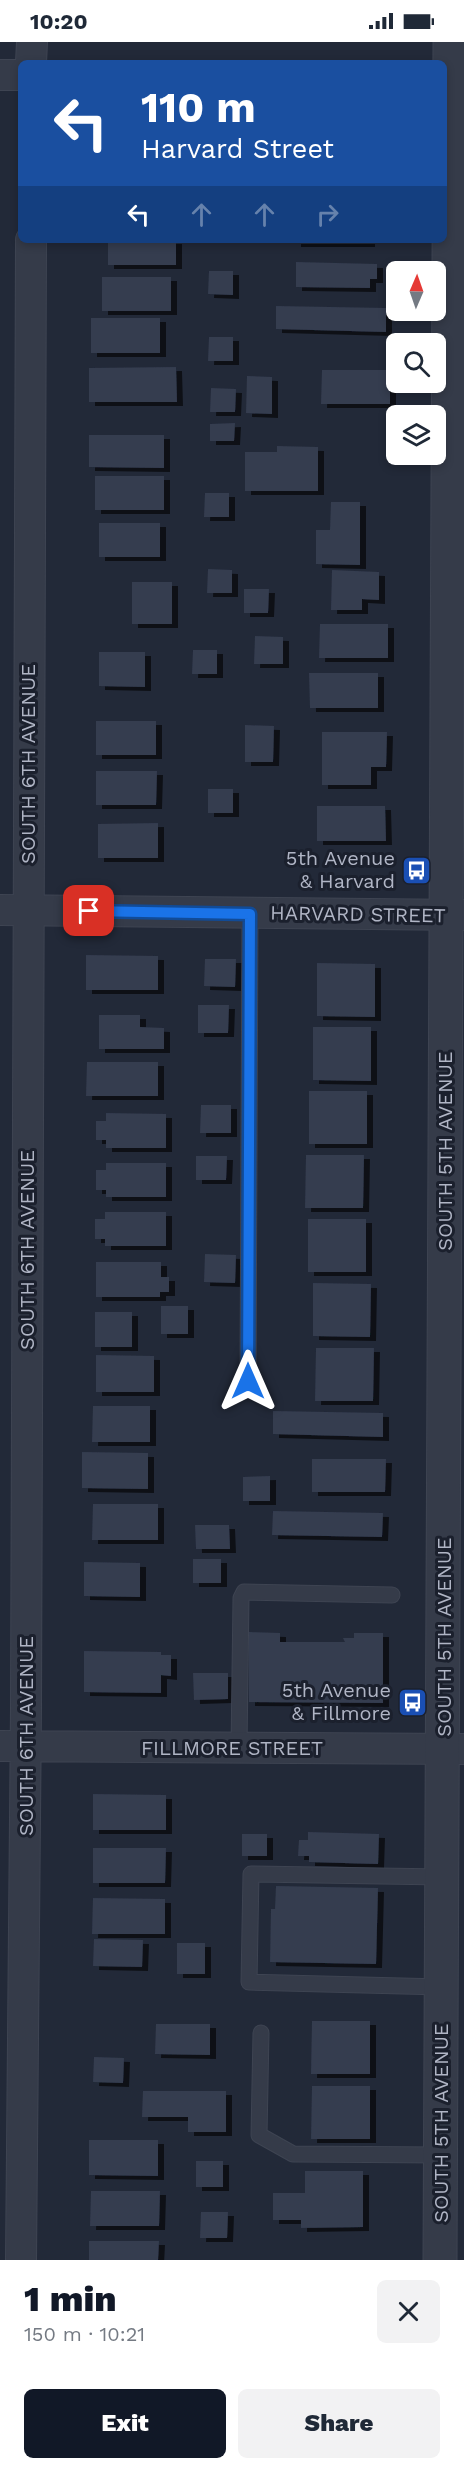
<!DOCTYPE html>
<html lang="en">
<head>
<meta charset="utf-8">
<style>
	body { margin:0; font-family:"Work Sans",sans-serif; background:#f2f2f3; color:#1f2937; height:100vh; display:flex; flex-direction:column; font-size:22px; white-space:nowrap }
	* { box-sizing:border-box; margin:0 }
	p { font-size:20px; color:#747a83 }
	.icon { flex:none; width:33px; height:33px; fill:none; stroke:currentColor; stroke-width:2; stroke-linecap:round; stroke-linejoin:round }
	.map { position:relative; height:2218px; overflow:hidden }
	.side { display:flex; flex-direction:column; background:#fff; flex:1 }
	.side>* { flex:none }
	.banner { position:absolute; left:18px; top:18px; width:429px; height:183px; border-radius:9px; box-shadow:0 3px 9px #0003; background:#1a4fa0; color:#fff; overflow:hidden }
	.needle { width:39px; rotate:2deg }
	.buttons { position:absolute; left:386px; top:219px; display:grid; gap:12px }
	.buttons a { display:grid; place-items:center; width:60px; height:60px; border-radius:9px; background:#fff; box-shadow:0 3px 9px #0003; font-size:30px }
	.pin { position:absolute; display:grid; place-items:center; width:51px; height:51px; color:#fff; margin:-26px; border-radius:12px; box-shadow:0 3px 9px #0006 }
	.me { position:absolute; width:66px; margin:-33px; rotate:0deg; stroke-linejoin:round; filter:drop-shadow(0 0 4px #0008) }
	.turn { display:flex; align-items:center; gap:21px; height:126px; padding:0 24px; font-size:27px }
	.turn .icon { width:78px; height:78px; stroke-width:2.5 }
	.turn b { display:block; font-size:42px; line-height:51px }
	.lanes { display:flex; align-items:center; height:57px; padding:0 24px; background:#0003; justify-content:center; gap:30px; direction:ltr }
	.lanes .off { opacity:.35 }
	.round { display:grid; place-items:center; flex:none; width:63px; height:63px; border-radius:9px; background:#f2f2f3 }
	.overview { display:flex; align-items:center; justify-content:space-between; height:102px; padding:0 24px }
	h1 { font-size:36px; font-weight:800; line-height:45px; color:#111827 }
	.action { display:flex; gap:12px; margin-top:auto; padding:12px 24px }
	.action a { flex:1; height:69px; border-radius:9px; background:#111827; color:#fff; font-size:24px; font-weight:800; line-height:69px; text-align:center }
	.action a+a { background:#f2f2f3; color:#1f2937 }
	.status { display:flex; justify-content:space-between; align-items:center; height:42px; padding:0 30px; background:#fff; direction:ltr }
	.status svg { height:16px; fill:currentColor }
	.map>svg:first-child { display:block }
</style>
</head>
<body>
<div class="status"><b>10:20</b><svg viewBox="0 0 49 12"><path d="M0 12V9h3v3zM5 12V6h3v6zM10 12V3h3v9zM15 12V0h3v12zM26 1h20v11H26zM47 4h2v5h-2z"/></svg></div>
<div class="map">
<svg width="464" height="2218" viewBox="0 0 464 2218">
	<defs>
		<filter id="shadow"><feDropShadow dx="6" dy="4" stdDeviation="0" flood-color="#0009"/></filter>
	</defs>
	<rect width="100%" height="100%" fill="#222938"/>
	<path fill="#343c4f" filter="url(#shadow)" d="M 108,198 L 176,198 L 176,223 L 108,223 Z
		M 295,198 L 369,198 L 369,201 L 295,201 Z
		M 296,220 L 377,222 L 377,237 L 370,237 L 370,246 L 296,245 Z
		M 209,229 L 233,229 L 233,253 L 208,252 Z
		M 102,235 L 171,235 L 171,269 L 102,269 Z
		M 276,264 L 386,266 L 386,290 L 276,287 Z
		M 91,276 L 160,276 L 160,311 L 91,311 Z
		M 209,295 L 233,295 L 233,319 L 208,319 Z
		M 176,325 L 177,360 L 89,360 L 89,326 Z
		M 322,328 L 390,328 L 390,362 L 321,362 Z
		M 247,334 L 272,335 L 272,372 L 246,371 Z
		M 211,346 L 236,347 L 235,370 L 210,370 Z
		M 235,381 L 234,399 L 210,399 L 210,382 Z
		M 89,393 L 164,393 L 164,426 L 89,425 Z
		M 277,404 L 318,405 L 318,449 L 245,449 L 245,410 L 277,410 Z
		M 95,434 L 164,434 L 164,468 L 95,468 Z
		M 205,451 L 229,451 L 229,475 L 204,475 Z
		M 331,460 L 360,460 L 360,523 L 316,522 L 316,488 L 330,488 Z
		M 99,481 L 160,481 L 160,515 L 99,515 Z
		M 208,527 L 232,528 L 232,551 L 207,551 Z
		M 332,528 L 379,530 L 379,558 L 362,557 L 362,568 L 331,568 Z
		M 132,540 L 172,540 L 172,582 L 132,582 Z
		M 244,547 L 269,547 L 268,571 L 244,571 Z
		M 320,582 L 388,582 L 388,616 L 319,616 Z
		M 255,594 L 283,595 L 283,622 L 254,622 Z
		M 193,608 L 217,608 L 217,632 L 192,632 Z
		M 99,610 L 145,610 L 145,645 L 99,644 Z
		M 309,631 L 378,631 L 378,666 L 310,666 Z
		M 96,679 L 156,679 L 156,713 L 96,713 Z
		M 245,683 L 274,684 L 273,720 L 245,720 Z
		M 322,690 L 387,690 L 386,725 L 371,725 L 371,743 L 322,743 Z
		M 96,729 L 157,729 L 156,763 L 96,763 Z
		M 208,747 L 233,747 L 233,771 L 208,771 Z
		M 317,764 L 385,764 L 386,799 L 317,799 Z
		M 158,781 L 158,816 L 98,816 L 98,782 Z
		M 86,913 L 158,914 L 158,948 L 86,948 Z
		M 205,917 L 236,917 L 235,945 L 204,944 Z
		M 317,921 L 375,922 L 375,975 L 317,974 Z
		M 198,963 L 229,963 L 228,991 L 198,991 Z
		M 99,973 L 140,973 L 140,985 L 164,986 L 164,1007 L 99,1007 Z
		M 313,985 L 371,985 L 371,1039 L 313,1038 Z
		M 87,1020 L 158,1020 L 158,1054 L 86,1054 Z
		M 309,1049 L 367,1049 L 367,1102 L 309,1102 Z
		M 201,1063 L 231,1063 L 231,1091 L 200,1091 Z
		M 106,1071 L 166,1072 L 166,1106 L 106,1106 L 106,1098 L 96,1098 L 96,1079 L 106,1079 Z
		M 306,1113 L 364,1113 L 363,1166 L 305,1166 Z
		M 196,1114 L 227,1114 L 226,1138 L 196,1138 Z
		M 106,1121 L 166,1121 L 166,1155 L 106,1155 L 106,1148 L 96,1148 L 96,1128 L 106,1128 Z
		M 105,1170 L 166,1170 L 166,1204 L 105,1204 L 105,1197 L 95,1197 L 95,1177 L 105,1177 Z
		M 308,1177 L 366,1177 L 366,1230 L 308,1230 Z
		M 205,1212 L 236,1213 L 235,1241 L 204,1240 Z
		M 96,1220 L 161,1220 L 161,1235 L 169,1235 L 169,1250 L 160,1250 L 160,1255 L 96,1255 Z
		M 313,1241 L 371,1242 L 370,1295 L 313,1294 Z
		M 161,1264 L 188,1264 L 188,1292 L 161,1292 Z
		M 95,1270 L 132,1270 L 132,1305 L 95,1305 Z
		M 316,1306 L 374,1306 L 373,1359 L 315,1359 Z
		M 96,1313 L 154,1314 L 154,1350 L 96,1350 Z
		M 93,1364 L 150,1364 L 150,1400 L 92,1400 Z
		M 273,1369 L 383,1371 L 383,1395 L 273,1392 Z
		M 82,1410 L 148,1411 L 148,1447 L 82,1446 Z
		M 312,1417 L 386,1417 L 385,1450 L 312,1450 Z
		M 270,1434 L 270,1459 L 243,1459 L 243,1435 Z
		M 93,1462 L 158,1462 L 158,1498 L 92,1498 Z
		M 273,1469 L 383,1471 L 382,1495 L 272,1493 Z
		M 195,1483 L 229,1483 L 230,1507 L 196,1507 Z
		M 193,1517 L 221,1517 L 221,1541 L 193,1541 Z
		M 84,1520 L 140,1521 L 140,1555 L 84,1554 Z
		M 249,1590 L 280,1591 L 280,1600 L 345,1600 L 343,1596 L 354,1596 L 354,1591 L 383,1591 L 383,1661 L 249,1660 Z
		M 84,1609 L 161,1610 L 161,1613 L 171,1613 L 171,1634 L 161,1633 L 161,1651 L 84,1650 Z
		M 193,1631 L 228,1631 L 228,1657 L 194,1658 Z
		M 93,1752 L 166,1753 L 166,1788 L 93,1788 Z
		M 308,1790 L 379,1792 L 378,1822 L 309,1820 L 309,1814 L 298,1814 L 299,1798 L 308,1798 Z
		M 242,1792 L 267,1792 L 267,1814 L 242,1814 Z
		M 93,1806 L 166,1806 L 165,1841 L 93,1841 Z
		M 276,1844 L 378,1846 L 376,1922 L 270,1920 L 271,1867 L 275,1867 Z
		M 93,1856 L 165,1857 L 165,1892 L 92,1892 Z
		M 94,1897 L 143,1898 L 142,1925 L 93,1924 Z
		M 177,1901 L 205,1901 L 205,1932 L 177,1932 Z
		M 312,1979 L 370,1979 L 370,2032 L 311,2032 Z
		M 156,1982 L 210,1982 L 210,2013 L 155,2012 Z
		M 94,2015 L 124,2016 L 123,2041 L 93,2040 Z
		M 312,2044 L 370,2044 L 370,2097 L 311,2097 Z
		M 143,2049 L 226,2049 L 226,2090 L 188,2090 L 188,2075 L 142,2075 Z
		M 89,2098 L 158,2098 L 158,2134 L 89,2133 Z
		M 196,2119 L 223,2119 L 223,2145 L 196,2145 Z
		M 305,2129 L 363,2129 L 363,2185 L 301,2186 L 301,2178 L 273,2178 L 273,2151 L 305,2151 Z
		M 91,2149 L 160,2149 L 159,2184 L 90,2184 Z
		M 201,2170 L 228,2170 L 227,2196 L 200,2196 Z
		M 89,2199 L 159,2199 L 158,2218 L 89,2218 Z"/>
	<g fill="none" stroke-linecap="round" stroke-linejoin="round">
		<defs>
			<path id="service" d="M 248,1339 L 250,871
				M 239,1706 L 241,1556 L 244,1550 L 392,1553
				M 442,1945 L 249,1940 L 251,1832 L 443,1835
				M 261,1991 L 259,2093 L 293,2112 L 441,2113"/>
			<path id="minor" d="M 31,21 L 32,0
				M 0,33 L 21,33
				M 0,868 L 464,873
				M 0,1704 L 464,1707
				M 21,2218 L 26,1666 L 31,198"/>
			<path id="tertiary" d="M 440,2218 L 450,0"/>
		</defs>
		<use href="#service" stroke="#3e4452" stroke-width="17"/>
		<use href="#minor" stroke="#3e4452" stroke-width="32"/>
		<use href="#tertiary" stroke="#3e4452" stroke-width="35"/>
		<use href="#service" stroke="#353b49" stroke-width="15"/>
		<use href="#minor" stroke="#353b49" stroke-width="30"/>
		<use href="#tertiary" stroke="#353b49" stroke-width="33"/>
	</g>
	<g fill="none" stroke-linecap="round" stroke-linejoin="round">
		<defs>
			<path id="route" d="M 89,869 L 250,872 L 248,1339"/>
		</defs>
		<use href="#route" stroke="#114b97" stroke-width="15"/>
		<use href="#route" stroke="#1a73e8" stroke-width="10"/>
	</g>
	<defs>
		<symbol id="bus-square" viewBox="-11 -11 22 22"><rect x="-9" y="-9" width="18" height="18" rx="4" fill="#1a4fb4" stroke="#1b202d"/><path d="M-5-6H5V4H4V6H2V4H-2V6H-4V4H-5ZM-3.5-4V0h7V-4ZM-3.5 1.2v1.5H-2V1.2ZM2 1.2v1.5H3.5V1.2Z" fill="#fff"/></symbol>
	</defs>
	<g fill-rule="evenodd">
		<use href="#bus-square" x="400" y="812" width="33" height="33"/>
		<use href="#bus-square" x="396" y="1644" width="33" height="33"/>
	</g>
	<g text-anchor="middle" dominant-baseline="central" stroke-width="6" stroke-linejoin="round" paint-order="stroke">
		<g font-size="20" fill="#b0b5c5" stroke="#1b202d">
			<text transform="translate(28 722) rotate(-90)">SOUTH 6TH AVENUE</text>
			<text transform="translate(358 872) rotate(1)">HARVARD STREET</text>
			<text transform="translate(445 1109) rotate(-90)">SOUTH 5TH AVENUE</text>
			<text transform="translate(27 1208) rotate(-90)">SOUTH 6TH AVENUE</text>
			<text transform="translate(444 1595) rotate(-90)">SOUTH 5TH AVENUE</text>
			<text transform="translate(26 1694) rotate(-90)">SOUTH 6TH AVENUE</text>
			<text x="232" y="1706">FILLMORE STREET</text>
			<text transform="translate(441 2081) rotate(-90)">SOUTH 5TH AVENUE</text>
		</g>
		<g font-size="20" fill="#b0b5c5" stroke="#1b202d" text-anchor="end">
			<text x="395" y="816">5th Avenue<tspan x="395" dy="23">&amp; Harvard</tspan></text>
			<text x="391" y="1648">5th Avenue<tspan x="391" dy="23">&amp; Fillmore</tspan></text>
		</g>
	</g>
</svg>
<div class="buttons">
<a><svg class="needle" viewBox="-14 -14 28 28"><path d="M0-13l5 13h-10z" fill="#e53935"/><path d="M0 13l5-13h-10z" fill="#747a83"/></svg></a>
<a><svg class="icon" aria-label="search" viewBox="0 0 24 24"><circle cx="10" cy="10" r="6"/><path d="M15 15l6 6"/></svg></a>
<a><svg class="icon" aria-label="layers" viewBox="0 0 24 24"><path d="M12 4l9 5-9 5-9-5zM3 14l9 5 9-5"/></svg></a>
</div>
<div class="pin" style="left:89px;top:869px;background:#d93025"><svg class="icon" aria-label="arrive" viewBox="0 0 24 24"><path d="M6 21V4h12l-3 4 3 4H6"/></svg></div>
<svg class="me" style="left:248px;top:1339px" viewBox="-20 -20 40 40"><path d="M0-17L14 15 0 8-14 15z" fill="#1a73e8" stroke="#fff" stroke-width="4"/></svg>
<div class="banner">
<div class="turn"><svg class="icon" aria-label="left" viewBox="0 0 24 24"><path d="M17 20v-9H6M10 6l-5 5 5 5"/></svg><div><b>110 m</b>Harvard Street</div></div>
<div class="lanes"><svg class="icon" aria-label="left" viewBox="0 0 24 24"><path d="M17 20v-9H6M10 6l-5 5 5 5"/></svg><svg class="icon off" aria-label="ahead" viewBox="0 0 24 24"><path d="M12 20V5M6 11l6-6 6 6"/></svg><svg class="icon off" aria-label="ahead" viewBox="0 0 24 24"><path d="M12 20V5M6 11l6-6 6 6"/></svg><svg class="icon off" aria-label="right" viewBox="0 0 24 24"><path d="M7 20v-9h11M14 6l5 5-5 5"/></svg></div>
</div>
</div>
<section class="side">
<div class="overview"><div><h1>1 min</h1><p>150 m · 10:21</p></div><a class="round"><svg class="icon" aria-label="close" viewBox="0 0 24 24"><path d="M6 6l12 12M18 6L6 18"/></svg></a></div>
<div class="action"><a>Exit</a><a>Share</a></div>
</section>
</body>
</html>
